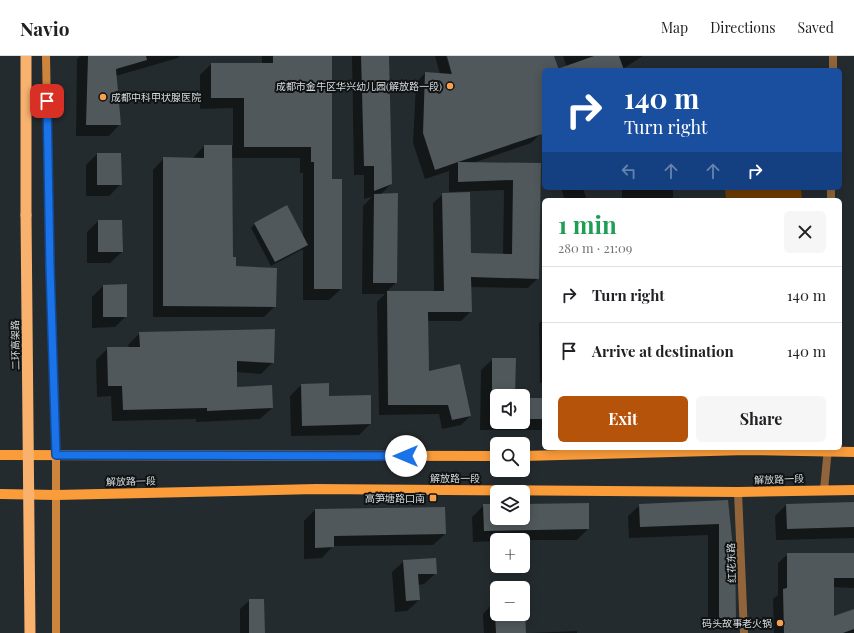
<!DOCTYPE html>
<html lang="en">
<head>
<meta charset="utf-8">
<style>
	body { margin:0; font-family:"Playfair Display","Noto Sans SC",serif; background:#f6f6f6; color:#202124; height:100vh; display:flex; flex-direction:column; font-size:15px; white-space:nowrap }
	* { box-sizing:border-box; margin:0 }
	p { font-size:13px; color:#757577 }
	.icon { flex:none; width:22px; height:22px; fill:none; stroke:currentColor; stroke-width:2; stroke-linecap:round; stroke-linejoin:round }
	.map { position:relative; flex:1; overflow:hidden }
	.sheet { position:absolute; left:542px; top:142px; width:300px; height:252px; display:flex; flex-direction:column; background:#fff; border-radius:6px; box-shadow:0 2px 10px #0003 }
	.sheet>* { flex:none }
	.hud { position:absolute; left:542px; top:12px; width:300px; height:122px; border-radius:6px; box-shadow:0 2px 10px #0003; background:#1a4fa0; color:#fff; overflow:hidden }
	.tools { position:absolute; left:490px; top:333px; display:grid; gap:8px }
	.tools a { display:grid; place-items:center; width:40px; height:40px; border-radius:6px; background:#fff; box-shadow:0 2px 10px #0003; font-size:20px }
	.pin { position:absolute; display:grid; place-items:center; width:34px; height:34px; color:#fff; margin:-17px; border-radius:8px; box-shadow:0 2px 6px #0006 }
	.me { position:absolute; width:44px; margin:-22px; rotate:270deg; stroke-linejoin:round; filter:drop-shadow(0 0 3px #0008) }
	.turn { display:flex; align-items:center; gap:14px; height:84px; padding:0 16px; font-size:18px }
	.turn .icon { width:52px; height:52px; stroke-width:2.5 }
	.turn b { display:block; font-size:28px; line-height:34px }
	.lanes { display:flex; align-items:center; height:38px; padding:0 16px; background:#0003; justify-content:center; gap:20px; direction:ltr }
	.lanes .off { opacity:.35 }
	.round { display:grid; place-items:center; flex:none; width:42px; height:42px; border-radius:6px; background:#f6f6f6 }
	.head { display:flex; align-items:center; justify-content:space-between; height:68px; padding:0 16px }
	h1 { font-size:24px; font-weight:700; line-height:30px; color:#1e9e55 }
	.button { display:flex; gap:8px; margin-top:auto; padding:8px 16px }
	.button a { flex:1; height:46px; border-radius:6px; background:#b45309; color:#fff; font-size:16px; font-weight:700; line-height:46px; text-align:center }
	.button a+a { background:#f6f6f6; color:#202124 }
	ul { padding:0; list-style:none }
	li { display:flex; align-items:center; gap:12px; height:56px; padding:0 16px; border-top:1px solid #e0e0e0 }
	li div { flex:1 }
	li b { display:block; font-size:15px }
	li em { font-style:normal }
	header { display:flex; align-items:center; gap:24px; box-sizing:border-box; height:56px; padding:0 20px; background:#fff; border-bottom:1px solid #e0e0e0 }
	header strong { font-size:19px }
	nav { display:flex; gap:22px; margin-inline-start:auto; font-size:14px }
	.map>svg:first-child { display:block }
</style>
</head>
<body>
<header>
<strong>Navio</strong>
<nav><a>Map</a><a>Directions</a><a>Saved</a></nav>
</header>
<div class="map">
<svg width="854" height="577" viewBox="0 0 854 577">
	<rect width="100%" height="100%" fill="#242b2e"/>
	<path fill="#6e3c00" d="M 725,132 L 801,132 L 802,144 L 726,144 Z"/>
	<path fill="#0007" d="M 80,0 L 180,0 L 178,2 L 116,20 L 120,68 L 109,80 L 76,80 L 77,3 Z
		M 262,0 L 331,0 L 331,124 L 341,233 L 329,244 L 303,244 L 303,193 L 271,210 L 251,172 L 255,168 L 303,181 L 303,117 L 300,117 L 300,102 L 231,102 L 232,202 L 235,211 L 275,250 L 264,261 L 153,261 L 153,114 L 164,102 L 193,102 L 204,90 L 233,90 L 233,52 L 200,53 L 200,19 L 211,8 L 262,8 Z
		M 352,0 L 388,0 L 391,128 L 380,139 L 396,227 L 386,236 L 434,236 L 433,147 L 443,138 L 470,198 L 503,199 L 504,134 L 449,136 L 449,115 L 425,123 L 413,87 L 416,27 L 425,17 L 440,18 L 435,0 L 446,0 L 453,23 L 455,22 L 448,0 L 553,0 L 558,14 L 544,14 L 544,44 L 541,45 L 541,77 L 531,87 L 473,107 L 540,108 L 538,222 L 528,232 L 470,231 L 471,255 L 461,265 L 428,265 L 428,316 L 470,360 L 461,369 L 442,373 L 439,358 L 379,359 L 377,246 L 385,238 L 362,238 L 363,150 L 372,141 L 364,143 L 364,119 L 354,119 Z
		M 563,0 L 643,0 L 621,14 L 561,14 L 567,12 Z
		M 97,98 L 121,128 L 109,140 L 86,140 L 86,109 Z
		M 561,132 L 583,132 L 586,142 L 584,144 L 565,144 Z
		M 622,132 L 673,132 L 673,144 L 622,144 Z
		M 98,165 L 122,196 L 110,207 L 87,207 L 87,176 Z
		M 103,230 L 126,260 L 115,271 L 92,272 L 92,241 Z
		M 544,263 L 544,327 L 540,327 L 539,267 Z
		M 140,277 L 273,306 L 261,318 L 236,316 L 236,332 L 272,352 L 260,363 L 196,366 L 196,363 L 112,365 L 111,340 L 97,341 L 96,304 L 108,292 L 129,292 L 128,289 Z
		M 493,303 L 514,340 L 497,340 L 497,366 L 523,366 L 523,343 L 544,343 L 544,374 L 480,374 L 481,314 Z
		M 301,329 L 328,341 L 370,368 L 359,379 L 291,380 L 290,340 Z
		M 727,445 L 735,562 L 723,573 L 708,573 L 708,479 L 629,482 L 628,460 L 640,449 Z
		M 854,447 L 854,482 L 776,484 L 775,460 L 786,449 Z
		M 484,449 L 497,449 L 497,462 L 523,462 L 523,449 L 588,473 L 577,484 L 497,484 L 497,485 L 473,486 L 472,461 Z
		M 444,452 L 445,478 L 433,489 L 333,490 L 322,502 L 304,503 L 304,465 L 315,454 Z
		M 788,498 L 854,498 L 854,532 L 833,531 L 833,561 L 854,554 L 854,577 L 774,577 L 773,543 L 778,539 L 778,507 Z
		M 404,505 L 436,517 L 424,528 L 418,529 L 419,544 L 407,555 L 395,556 L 392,516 Z
		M 250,544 L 264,577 L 240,577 L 240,553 Z
		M 523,545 L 525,577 L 484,577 L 483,558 L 494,546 L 497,546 L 497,558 L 523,558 Z
		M 577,575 L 577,577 L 529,577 Z"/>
	<path fill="#50585c" d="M 88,0 L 146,0 L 147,4 L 116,13 L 121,69 L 86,69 Z
		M 273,0 L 332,0 L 332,123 L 342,123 L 342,233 L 314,233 L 314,106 L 311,106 L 311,91 L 244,91 L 244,42 L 211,42 L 211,7 L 273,7 Z
		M 361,0 L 389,0 L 392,128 L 374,135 L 374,110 L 364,110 Z
		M 447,0 L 554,0 L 559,14 L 544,14 L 544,45 L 542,45 L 542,78 L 458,106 L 541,107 L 539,223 L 471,221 L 472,256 L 428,256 L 429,315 L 460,308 L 471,360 L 452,364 L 448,349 L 388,349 L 387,235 L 444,235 L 442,137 L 470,136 L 471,197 L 512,198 L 513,124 L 458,126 L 458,106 L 435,114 L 423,77 L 425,16 L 452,18 Z
		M 594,0 L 619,0 L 624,14 L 560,14 L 560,12 Z
		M 204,89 L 232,89 L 233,201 L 236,201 L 236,210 L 277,212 L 276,251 L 163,250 L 163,101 L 204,102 Z
		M 97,97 L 121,97 L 122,129 L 97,129 Z
		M 398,137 L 397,227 L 373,227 L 374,138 Z
		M 287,149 L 308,189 L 275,206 L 254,167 Z
		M 98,164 L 122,164 L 123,196 L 98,196 Z
		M 127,228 L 127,261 L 103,261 L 103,229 Z
		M 275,273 L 274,307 L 237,305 L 237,331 L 272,329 L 273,352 L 207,355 L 207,352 L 123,354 L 122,330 L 108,330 L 107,291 L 140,291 L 139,276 Z
		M 492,302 L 516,302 L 515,340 L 492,340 Z
		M 329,327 L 329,340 L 371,339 L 371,368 L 302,370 L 301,328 Z
		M 528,342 L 544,342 L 544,363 L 528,363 Z
		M 728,444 L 733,492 L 735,492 L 736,562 L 719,562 L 719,468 L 640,471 L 639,448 Z
		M 854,446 L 854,471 L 787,473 L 786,448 Z
		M 589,447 L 589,473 L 484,475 L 483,448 L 497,448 L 497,462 L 523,462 L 523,448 Z
		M 445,451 L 446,478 L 334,480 L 334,491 L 315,492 L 315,453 Z
		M 787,497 L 854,497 L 854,522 L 834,522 L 834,560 L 854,553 L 854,573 L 843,577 L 784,577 L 783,533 L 787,532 Z
		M 436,502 L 437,518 L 418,518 L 420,544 L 406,545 L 403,504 Z
		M 249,543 L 264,543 L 265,577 L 249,577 Z
		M 495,558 L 525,558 L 526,577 L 496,577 Z"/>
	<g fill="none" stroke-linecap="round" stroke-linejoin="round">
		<path stroke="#92643b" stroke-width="8" d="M 833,14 L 833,0
			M 831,144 L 831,132
			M 824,434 L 828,392
			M 738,436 L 744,577"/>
		<path stroke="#cd843d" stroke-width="8" d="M 46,0 L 50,212 L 56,399 L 56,577"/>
		<path stroke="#fb9c3b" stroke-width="10" d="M 0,399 L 497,400
			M 523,400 L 747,394 L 854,396
			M 0,438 L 56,439 L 316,433 L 738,436 L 854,434"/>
		<path stroke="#f8b26e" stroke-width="11" d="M 26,159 L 26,0"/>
		<path stroke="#f8b26e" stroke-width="11" d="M 26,159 L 30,577"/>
	</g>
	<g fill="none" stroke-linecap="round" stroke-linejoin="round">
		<defs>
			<path id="route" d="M 47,45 L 50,212 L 56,399 L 406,400"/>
		</defs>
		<use href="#route" stroke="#114b97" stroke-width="10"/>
		<use href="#route" stroke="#1a73e8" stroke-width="7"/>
	</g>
	<g fill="#f8a04b" stroke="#0f1314" stroke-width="1.5">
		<circle cx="450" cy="30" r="4"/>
		<circle cx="103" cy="41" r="4"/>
		<rect x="429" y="438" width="8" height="8" rx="2"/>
		<circle cx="780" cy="567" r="4"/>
	</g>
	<g text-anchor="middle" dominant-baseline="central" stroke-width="4" stroke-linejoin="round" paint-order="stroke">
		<g font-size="10" fill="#d7dbde" stroke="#0f1314" text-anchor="end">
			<text x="442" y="30">成都市金牛区华兴幼儿园(解放路一段)</text>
			<text x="111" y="41" text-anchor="start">成都中科甲状腺医院</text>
			<text x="425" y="442">高笋塘路口南</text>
			<text x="772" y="567">码头故事老火锅</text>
		</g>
		<g font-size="10" fill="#d7dbde" stroke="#0f1314">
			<text transform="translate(15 289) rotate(-91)">二环高架路</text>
			<text x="455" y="422">解放路一段</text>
			<text transform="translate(779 423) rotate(-2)">解放路一段</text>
			<text transform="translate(131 425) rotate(-1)">解放路一段</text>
			<text transform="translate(731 507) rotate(-92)">红花东路</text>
		</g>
	</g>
</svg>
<div class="tools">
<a><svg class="icon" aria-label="sound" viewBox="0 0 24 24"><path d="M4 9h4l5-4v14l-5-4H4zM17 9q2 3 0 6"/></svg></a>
<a><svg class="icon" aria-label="search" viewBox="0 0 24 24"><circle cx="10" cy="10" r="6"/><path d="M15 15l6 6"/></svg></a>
<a><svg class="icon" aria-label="layers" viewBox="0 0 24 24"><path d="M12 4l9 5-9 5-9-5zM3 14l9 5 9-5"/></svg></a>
<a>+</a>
<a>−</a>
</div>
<div class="pin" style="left:47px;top:45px;background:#d93025"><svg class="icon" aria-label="arrive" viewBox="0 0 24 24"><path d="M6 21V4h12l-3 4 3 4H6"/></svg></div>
<svg class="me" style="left:406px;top:400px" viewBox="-20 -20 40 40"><circle r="19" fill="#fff"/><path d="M0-13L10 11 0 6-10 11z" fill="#1a73e8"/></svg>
<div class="hud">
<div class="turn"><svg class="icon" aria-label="right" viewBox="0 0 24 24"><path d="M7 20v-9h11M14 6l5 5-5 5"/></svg><div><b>140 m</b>Turn right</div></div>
<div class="lanes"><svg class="icon off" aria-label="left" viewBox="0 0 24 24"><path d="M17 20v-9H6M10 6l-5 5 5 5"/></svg><svg class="icon off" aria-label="ahead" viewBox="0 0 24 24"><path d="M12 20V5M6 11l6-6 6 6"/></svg><svg class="icon off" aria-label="ahead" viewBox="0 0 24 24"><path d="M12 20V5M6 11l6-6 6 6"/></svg><svg class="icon" aria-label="right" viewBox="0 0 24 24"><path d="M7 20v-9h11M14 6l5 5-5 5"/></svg></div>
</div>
<section class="sheet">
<div class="head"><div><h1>1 min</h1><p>280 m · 21:09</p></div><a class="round"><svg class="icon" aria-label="close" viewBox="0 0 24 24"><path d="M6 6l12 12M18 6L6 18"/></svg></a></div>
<ul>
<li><svg class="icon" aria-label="right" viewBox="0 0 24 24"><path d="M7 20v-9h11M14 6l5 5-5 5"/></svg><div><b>Turn right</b></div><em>140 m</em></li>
<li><svg class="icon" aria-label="arrive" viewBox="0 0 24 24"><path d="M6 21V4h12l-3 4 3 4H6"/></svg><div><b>Arrive at destination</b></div><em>140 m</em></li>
</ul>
<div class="button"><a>Exit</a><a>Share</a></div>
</section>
</div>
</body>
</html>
